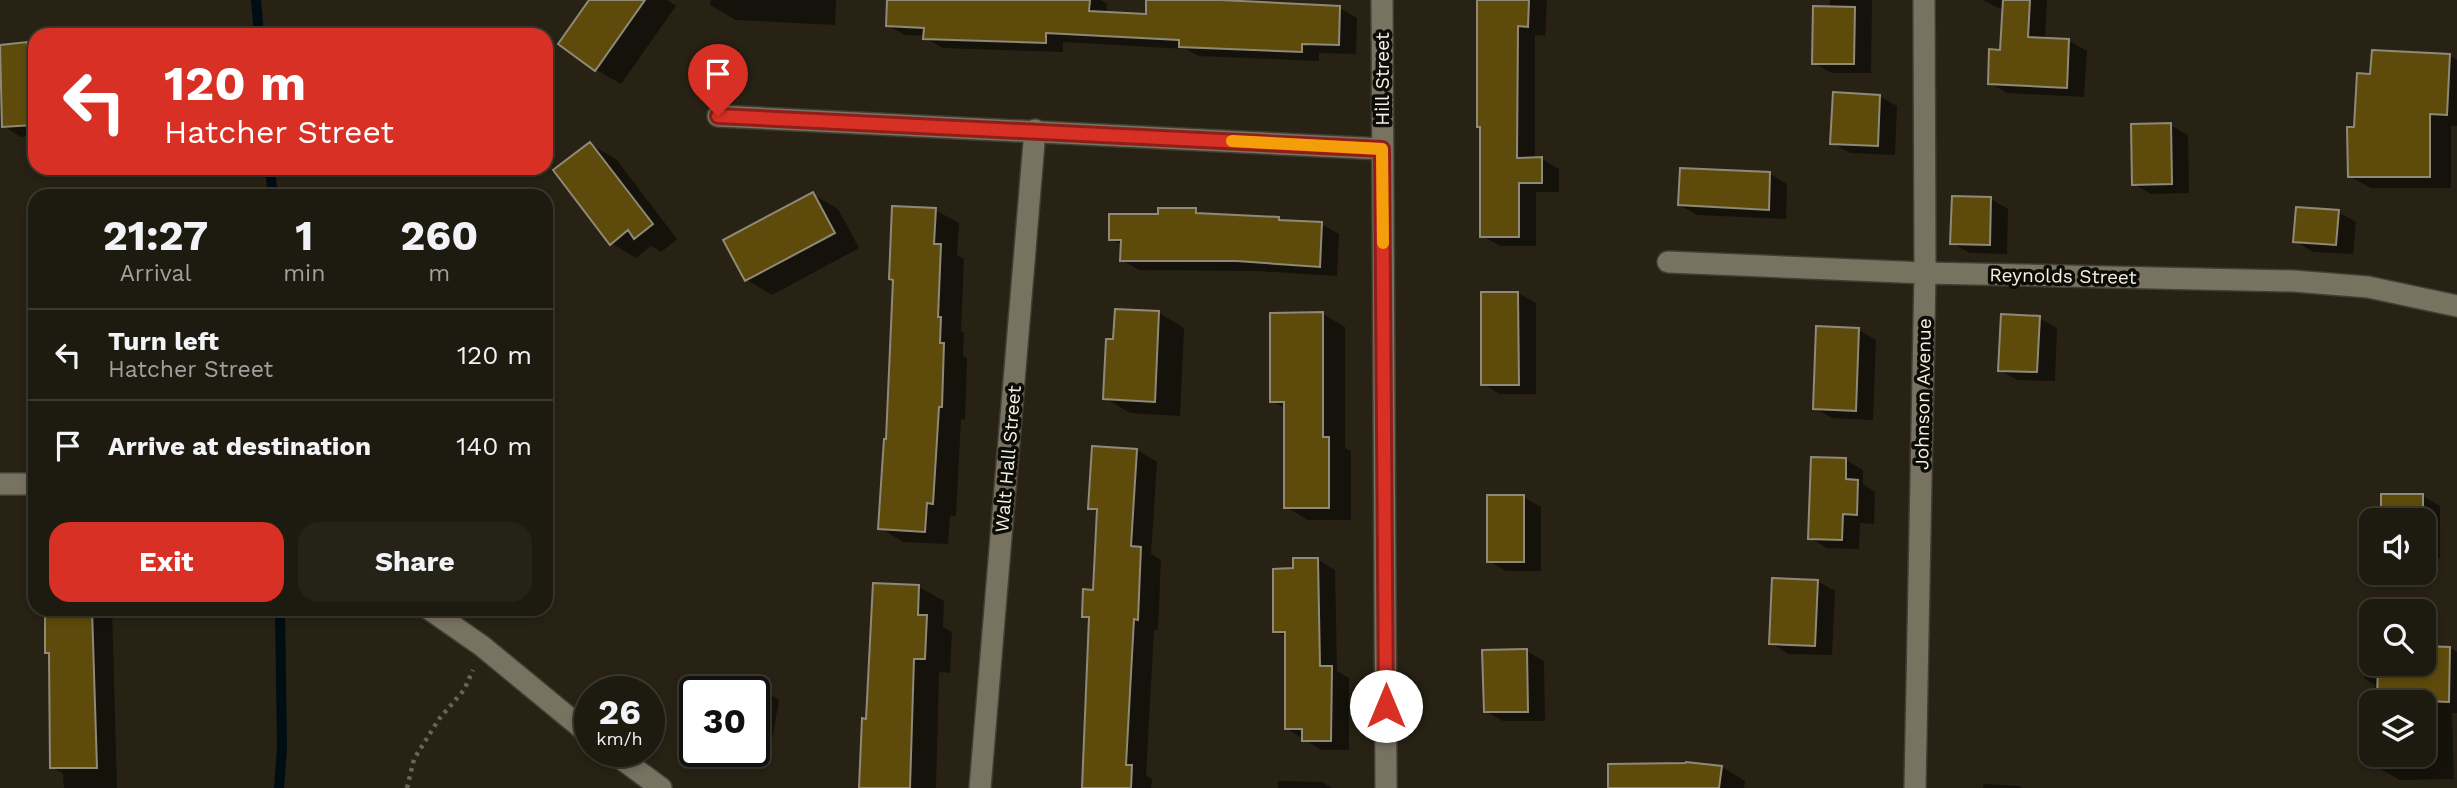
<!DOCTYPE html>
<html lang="en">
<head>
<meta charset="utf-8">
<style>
	body { margin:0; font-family:"Work Sans",sans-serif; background:#252318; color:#f1f3f6; height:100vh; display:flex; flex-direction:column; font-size:26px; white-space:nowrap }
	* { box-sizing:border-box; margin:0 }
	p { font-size:23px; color:#a0a19e }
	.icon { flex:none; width:38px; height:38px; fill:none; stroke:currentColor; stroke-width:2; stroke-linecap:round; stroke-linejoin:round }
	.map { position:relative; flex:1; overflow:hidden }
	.details { position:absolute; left:28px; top:189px; width:525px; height:427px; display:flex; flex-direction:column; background:#1d1a0f; border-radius:21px; box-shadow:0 4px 10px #0003,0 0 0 2px #3b382f }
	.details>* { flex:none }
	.guide { position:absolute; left:28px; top:28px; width:525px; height:147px; border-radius:21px; box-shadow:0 4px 10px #0003,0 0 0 2px #3b382f; background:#d93025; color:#fff; overflow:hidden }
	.fabs { position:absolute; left:2359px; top:508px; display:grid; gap:14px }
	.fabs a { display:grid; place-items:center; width:77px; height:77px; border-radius:14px; background:#1d1a0f; box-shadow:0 4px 10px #0003,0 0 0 2px #3b382f; font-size:35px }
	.speed { position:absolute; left:574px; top:676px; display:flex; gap:14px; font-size:35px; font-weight:700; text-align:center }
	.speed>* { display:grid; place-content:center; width:91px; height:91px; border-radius:50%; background:#1d1a0f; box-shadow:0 4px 10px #0003,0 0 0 2px #3b382f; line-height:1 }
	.speed small { font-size:18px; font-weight:400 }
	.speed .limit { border:4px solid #111; border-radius:10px; background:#fff; color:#111 }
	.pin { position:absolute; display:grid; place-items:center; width:60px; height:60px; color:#fff; margin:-72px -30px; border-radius:50% 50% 50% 0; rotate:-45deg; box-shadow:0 0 7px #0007 }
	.pin .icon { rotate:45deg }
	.me { position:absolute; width:77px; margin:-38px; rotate:0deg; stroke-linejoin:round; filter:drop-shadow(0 0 5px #0008) }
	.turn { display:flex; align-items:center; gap:24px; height:147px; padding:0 21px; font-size:32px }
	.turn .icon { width:91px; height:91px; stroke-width:2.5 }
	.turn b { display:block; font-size:49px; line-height:60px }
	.eta { display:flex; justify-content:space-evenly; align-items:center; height:119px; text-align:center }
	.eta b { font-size:42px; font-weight:700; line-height:49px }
	.primary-button { display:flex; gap:14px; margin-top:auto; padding:14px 21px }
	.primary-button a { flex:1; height:80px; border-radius:21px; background:#d93025; color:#fff; font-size:28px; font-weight:700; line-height:80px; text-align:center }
	.primary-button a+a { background:#252318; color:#f1f3f6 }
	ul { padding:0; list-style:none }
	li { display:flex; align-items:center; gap:21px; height:91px; padding:0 21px; border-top:2px solid #3b382f }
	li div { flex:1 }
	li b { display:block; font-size:26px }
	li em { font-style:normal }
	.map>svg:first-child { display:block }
</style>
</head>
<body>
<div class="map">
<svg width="2457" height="788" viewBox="0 0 2457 788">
	<rect width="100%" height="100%" fill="#272214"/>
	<path fill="#0007" d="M 591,0 L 667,0 L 676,6 L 621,84 L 595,69 Z
		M 711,0 L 836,0 L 835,25 L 736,20 L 710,5 Z
		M 889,0 L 1100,0 L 1107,4 L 1107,14 L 1147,16 L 1148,0 L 1225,0 L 1232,4 L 1340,8 L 1357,18 L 1356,54 L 1319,53 L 1319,61 L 1198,56 L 1186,49 L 1063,42 L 1063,52 L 943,48 L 925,38 L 925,36 L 905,35 L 887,25 Z
		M 1479,0 L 1547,0 L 1545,36 L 1535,35 L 1535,159 L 1542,159 L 1559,169 L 1559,192 L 1536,192 L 1536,246 L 1500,246 L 1482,236 Z
		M 1830,0 L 1872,0 L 1871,73 L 1832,73 L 1814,63 L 1830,8 Z
		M 1983,0 L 2047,0 L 2045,39 L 2069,41 L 2087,51 L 2084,97 L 2007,93 L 1990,83 L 2002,52 L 2004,9 L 1998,8 Z
		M 27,44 L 35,49 L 35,135 L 21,137 L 3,126 L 0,88 L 0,46 Z
		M 2373,52 L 2450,56 L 2457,60 L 2457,126 L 2451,126 L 2451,188 L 2371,188 L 2349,176 L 2355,129 L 2372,76 Z
		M 1879,96 L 1897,106 L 1895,155 L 1850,153 L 1832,143 Z
		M 2170,125 L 2188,135 L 2189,193 L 2151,194 L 2134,184 Z
		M 590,144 L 616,159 L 677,239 L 661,252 L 651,246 L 636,258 L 611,243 Z
		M 1770,174 L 1787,184 L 1786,219 L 1697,215 L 1679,205 Z
		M 812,194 L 838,209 L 859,248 L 772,295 L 747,280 Z
		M 1991,199 L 2008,209 L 2007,254 L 1970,253 L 1952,243 Z
		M 935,210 L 959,223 L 957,255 L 964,259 L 961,331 L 964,333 L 963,356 L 967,358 L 965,420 L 961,419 L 956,516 L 950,516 L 948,544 L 903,542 L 880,528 L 888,441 Z
		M 1195,210 L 1204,215 L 1278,219 L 1284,222 L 1321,224 L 1339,234 L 1337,276 L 1256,271 L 1139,270 L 1122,260 L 1122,245 L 1111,239 L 1159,216 Z
		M 2338,212 L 2356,222 L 2353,254 L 2313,252 L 2295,241 Z
		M 1518,293 L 1536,303 L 1536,394 L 1500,394 L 1483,384 L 1482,294 Z
		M 1159,313 L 1184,328 L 1180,416 L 1130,413 L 1105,398 L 1115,341 Z
		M 1323,314 L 1345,327 L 1345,448 L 1351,451 L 1351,520 L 1308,520 L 1286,507 L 1286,409 L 1272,401 Z
		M 2039,318 L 2057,328 L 2055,381 L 2017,380 L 2000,370 Z
		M 1859,330 L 1876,340 L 1873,420 L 1832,418 L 1815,408 Z
		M 1137,450 L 1157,462 L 1151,554 L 1161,560 L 1158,630 L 1154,630 L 1146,775 L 1152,779 L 1151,788 L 1083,788 L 1090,620 L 1083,616 L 1095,592 L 1099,513 L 1090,508 Z
		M 1846,460 L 1863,470 L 1863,484 L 1875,492 L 1874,524 L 1860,523 L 1859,549 L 1827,548 L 1809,538 Z
		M 2423,496 L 2440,506 L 2440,558 L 2424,558 L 2424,520 L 2382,520 Z
		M 1523,497 L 1541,507 L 1541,571 L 1506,571 L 1489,561 Z
		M 1318,560 L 1335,570 L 1337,671 L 1349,678 L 1349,750 L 1321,750 L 1286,728 L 1287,637 L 1275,631 L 1295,570 Z
		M 1817,581 L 1835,591 L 1832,655 L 1788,654 L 1771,643 Z
		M 919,587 L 944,601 L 943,627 L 952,632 L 950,673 L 939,672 L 936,788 L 861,788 Z
		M 47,609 L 112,609 L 117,788 L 64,788 L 63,774 L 52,767 L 50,654 L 47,652 Z
		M 2366,645 L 2371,646 L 2371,663 L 2424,663 L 2424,647 L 2450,648 L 2457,652 L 2457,713 L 2452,713 L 2454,779 L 2400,780 L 2377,767 L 2377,754 L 2424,754 L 2424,702 L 2375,702 L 2375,685 L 2365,679 Z
		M 1526,651 L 1544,661 L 1545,721 L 1503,721 L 1485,711 Z
		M 729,685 L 761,690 L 779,700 L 769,756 L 737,751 L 754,751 L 754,691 L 728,691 Z
		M 1722,767 L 1745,781 L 1744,788 L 1610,788 Z
		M 1278,781 L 1322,782 L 1332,788 L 1278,788 Z
		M 1984,784 L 2019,786 L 2023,788 L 1983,788 Z"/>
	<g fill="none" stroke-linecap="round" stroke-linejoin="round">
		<path stroke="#000d14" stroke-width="10" d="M 256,0 L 259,35
			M 270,168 L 273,196
			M 279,788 L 282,748 L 280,609"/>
	</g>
	<path fill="#5e4b0b" stroke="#8f8978" stroke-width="2" d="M 589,0 L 645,0 L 595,71 L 558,44 Z
		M 887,0 L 1090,0 L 1089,11 L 1146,14 L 1146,0 L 1221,0 L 1340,6 L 1339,45 L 1302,44 L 1302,52 L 1179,47 L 1179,40 L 1046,33 L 1046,43 L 923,39 L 924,28 L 886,26 Z
		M 1477,0 L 1529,0 L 1528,27 L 1518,26 L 1517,158 L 1542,157 L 1542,183 L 1519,183 L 1519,237 L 1480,237 L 1480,127 L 1477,127 Z
		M 2003,0 L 2030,0 L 2028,37 L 2069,39 L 2067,88 L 1988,84 L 1989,49 L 2000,50 Z
		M 1813,6 L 1855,7 L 1854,64 L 1812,64 Z
		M 27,42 L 34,125 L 2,127 L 0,45 Z
		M 2372,50 L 2450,54 L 2447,115 L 2430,114 L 2430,177 L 2348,177 L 2347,127 L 2354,127 L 2357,73 L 2370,74 Z
		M 1833,92 L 1880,95 L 1878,146 L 1830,144 Z
		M 2171,123 L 2172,184 L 2132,185 L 2131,124 Z
		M 590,142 L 653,224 L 634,239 L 628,230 L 610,245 L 553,170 Z
		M 1680,168 L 1770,172 L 1769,210 L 1678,205 Z
		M 813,192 L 835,233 L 745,281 L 723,240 Z
		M 1952,196 L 1991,197 L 1990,245 L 1950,244 Z
		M 892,206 L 936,208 L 934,244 L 941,244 L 938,317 L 941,317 L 940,343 L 944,343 L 942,407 L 939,407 L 933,504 L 927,503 L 925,532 L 878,529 L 884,439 L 886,439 L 893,280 L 889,279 Z
		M 2296,207 L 2339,210 L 2336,245 L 2293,242 Z
		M 1158,208 L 1196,208 L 1196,213 L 1279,217 L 1279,220 L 1322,222 L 1320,267 L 1237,261 L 1120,261 L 1121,240 L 1109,240 L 1109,214 L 1158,214 Z
		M 1481,292 L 1518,292 L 1519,385 L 1481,385 Z
		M 1115,309 L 1159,311 L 1155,402 L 1103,399 L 1106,339 L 1113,339 Z
		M 1323,312 L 1323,437 L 1329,437 L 1329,508 L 1284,508 L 1284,402 L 1270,402 L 1270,313 Z
		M 2001,314 L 2040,316 L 2037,372 L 1998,371 Z
		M 1816,326 L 1859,328 L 1856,411 L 1813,409 Z
		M 1092,446 L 1137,449 L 1131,546 L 1141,547 L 1138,620 L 1134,619 L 1126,765 L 1132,765 L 1131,788 L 1082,788 L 1089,617 L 1082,617 L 1083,589 L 1093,590 L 1097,509 L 1088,509 Z
		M 1811,457 L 1846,458 L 1846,479 L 1858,480 L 1857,515 L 1843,514 L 1842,540 L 1808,539 Z
		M 2381,494 L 2423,494 L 2423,520 L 2381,520 Z
		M 1487,495 L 1524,495 L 1524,562 L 1487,562 Z
		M 1293,558 L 1318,558 L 1320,666 L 1332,666 L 1331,741 L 1302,741 L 1302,729 L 1285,729 L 1285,632 L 1273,632 L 1273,569 L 1293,568 Z
		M 1772,578 L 1818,580 L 1815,646 L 1769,644 Z
		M 873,583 L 919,585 L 918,615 L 927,615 L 925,659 L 914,659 L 910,788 L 859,788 L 862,718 L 866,719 Z
		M 45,609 L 92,609 L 97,768 L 50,768 L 49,653 L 45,653 Z
		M 2424,646 L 2450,647 L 2449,702 L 2377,699 L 2378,663 L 2424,663 Z
		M 1527,649 L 1528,712 L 1484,712 L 1482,650 Z
		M 1686,762 L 1722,766 L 1719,788 L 1608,788 L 1608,764 L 1685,763 Z"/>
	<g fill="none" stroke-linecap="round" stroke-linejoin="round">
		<defs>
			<path id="street" d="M 1382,0 L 1386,788
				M 718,116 L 1382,149
				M 1668,262 L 1925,273 L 2293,281 L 2368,287 L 2457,306
				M 0,484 L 35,484
				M 429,609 L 482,646 L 590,735
				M 611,751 L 661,788
				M 980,788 L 1035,130
				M 1915,788 L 1925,273 L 1924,0"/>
		</defs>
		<use href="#street" stroke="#423e34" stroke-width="24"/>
		<path stroke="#686457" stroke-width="4.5" stroke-dasharray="3.5 5" stroke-linecap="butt" d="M 407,788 L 414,759 L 439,719 L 464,690 L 473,670"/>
		<use href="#street" stroke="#787261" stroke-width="21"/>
	</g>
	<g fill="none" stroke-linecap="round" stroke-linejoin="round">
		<defs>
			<path id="route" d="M 718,116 L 1382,149 L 1386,706"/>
		</defs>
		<use href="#route" stroke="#8d1f18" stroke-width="18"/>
		<use href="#route" stroke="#d93025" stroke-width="12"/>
		<path stroke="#f59e0b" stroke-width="12" d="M 1232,141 L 1382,149 L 1383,243"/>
	</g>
	<g text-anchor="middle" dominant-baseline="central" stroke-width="7" stroke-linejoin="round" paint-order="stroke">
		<g font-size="19" fill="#f3f0e6" stroke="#0e0c06">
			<text transform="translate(1382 79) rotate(-90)">Hill Street</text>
			<text transform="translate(2063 276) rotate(1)">Reynolds Street</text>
			<text transform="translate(1923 394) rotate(-89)">Johnson Avenue</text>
			<text transform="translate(1008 459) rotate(-85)">Walt Hall Street</text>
		</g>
	</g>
</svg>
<div class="fabs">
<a><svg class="icon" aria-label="sound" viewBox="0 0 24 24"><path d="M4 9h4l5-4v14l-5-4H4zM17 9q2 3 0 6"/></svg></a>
<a><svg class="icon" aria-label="search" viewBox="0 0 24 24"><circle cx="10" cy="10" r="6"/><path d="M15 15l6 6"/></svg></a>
<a><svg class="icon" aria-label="layers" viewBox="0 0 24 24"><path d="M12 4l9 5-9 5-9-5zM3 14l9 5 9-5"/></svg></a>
</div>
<div class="speed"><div>26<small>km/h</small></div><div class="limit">30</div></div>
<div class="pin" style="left:718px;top:116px;background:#d93025"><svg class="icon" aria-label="arrive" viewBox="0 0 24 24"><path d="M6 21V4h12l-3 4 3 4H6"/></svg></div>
<svg class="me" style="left:1386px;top:706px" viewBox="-20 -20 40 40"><circle r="19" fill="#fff"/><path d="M0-13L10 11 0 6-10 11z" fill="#d93025"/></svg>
<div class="guide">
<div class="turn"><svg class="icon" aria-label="left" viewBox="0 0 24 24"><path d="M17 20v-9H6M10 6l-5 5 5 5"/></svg><div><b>120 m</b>Hatcher Street</div></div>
</div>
<section class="details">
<div class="eta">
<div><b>21:27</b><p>Arrival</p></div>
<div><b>1</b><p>min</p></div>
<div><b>260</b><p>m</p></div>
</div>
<ul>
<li><svg class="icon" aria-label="left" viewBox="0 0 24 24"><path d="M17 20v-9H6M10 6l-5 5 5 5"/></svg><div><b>Turn left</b><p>Hatcher Street</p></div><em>120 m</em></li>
<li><svg class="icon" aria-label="arrive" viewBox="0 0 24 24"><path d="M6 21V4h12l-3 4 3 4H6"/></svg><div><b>Arrive at destination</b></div><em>140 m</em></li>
</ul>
<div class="primary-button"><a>Exit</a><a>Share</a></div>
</section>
</div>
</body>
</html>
